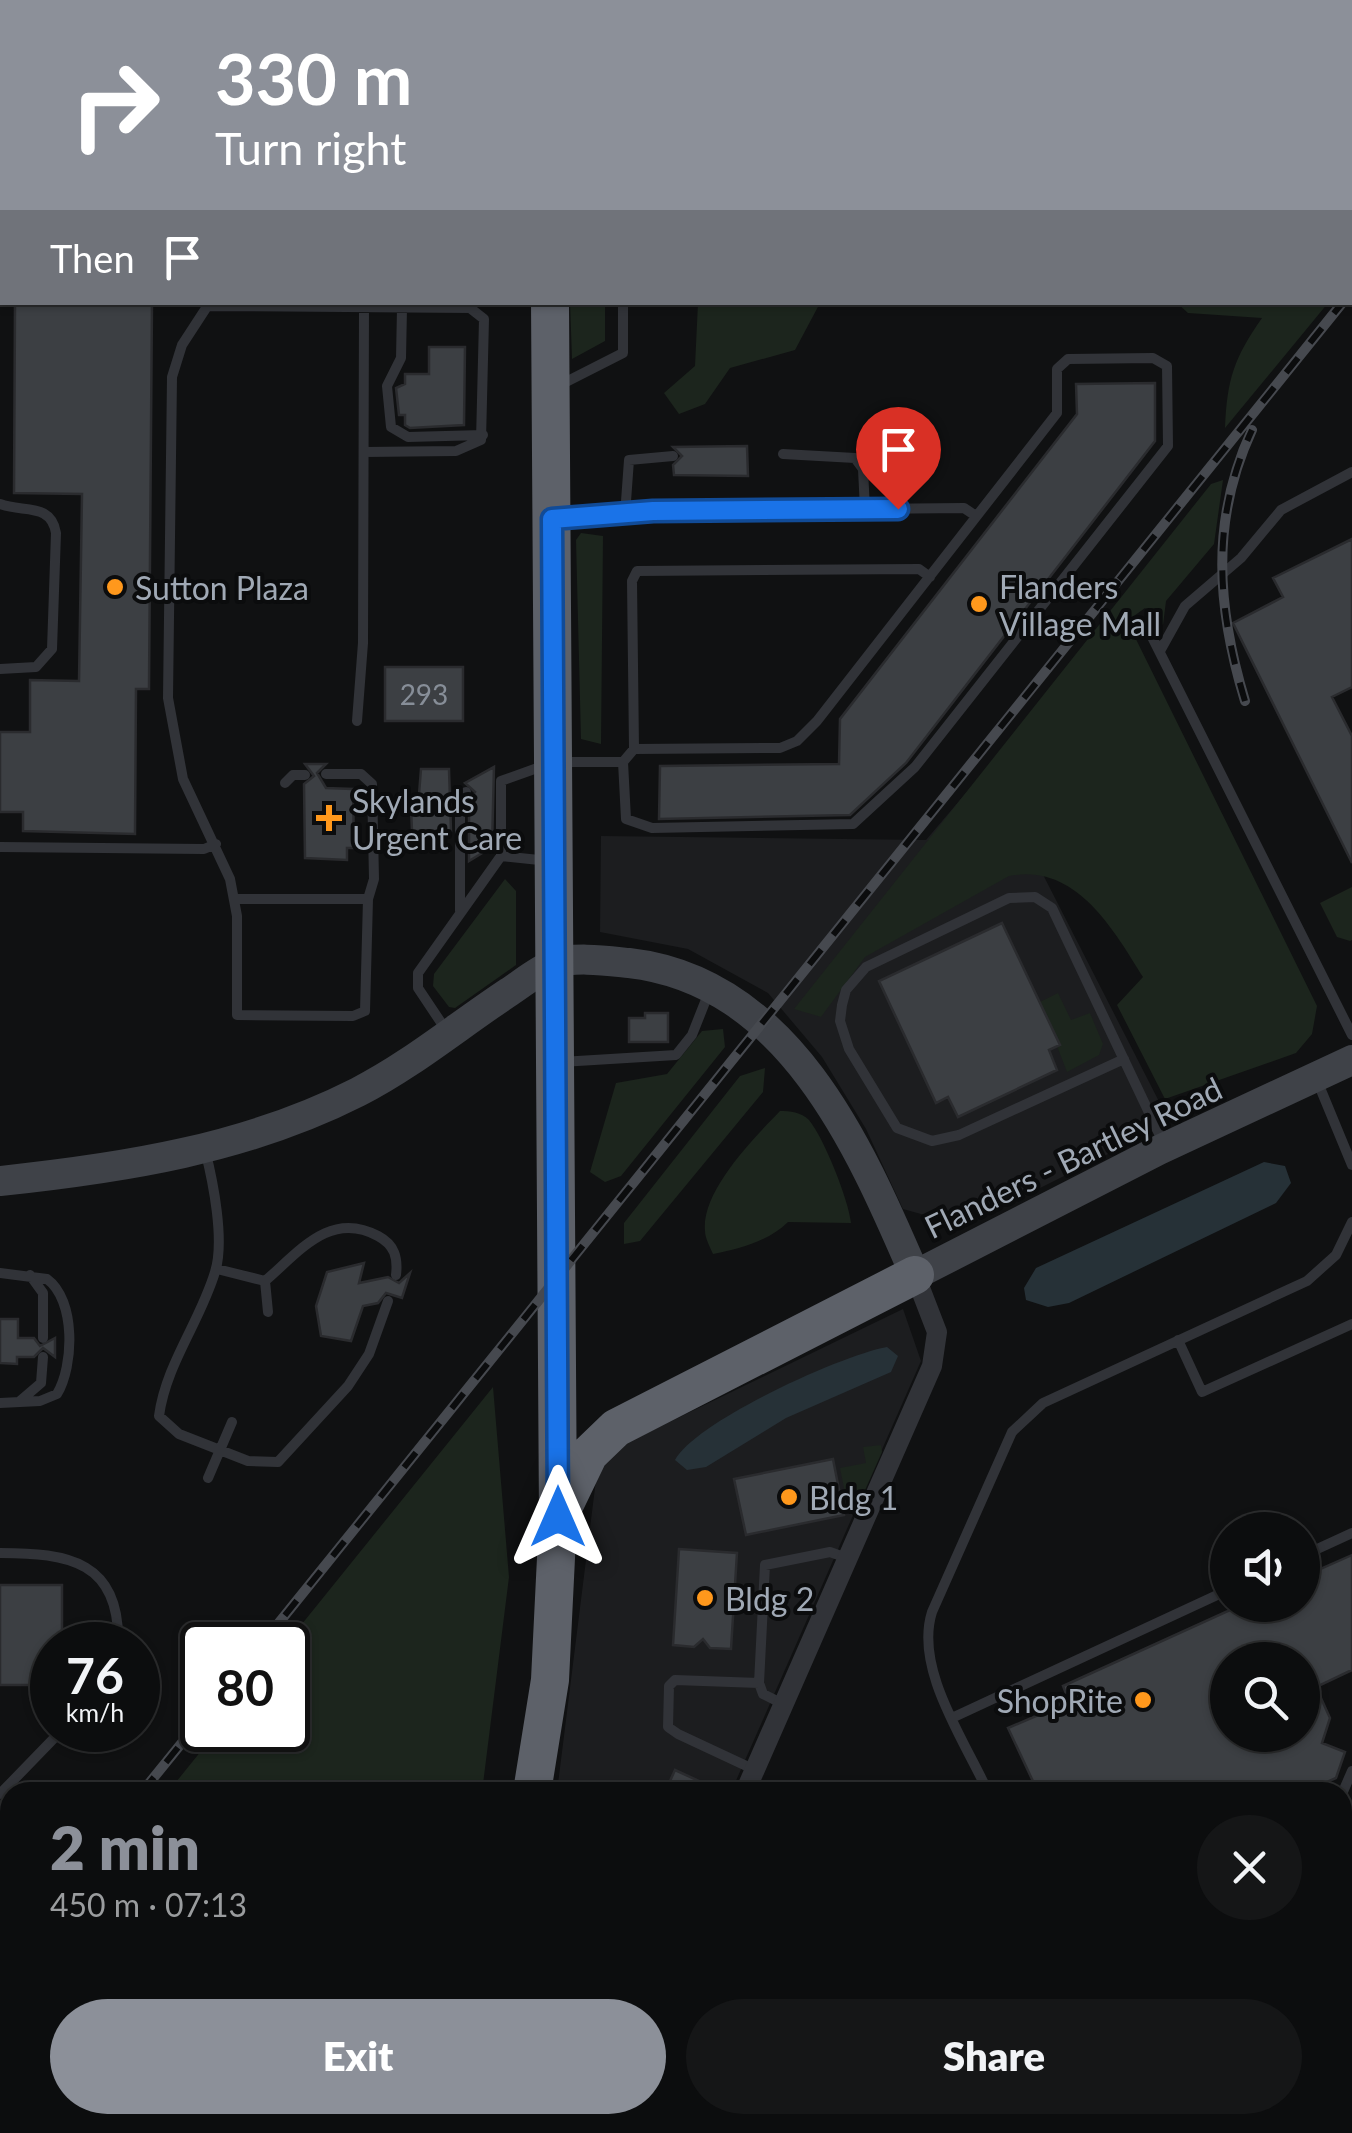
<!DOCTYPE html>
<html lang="en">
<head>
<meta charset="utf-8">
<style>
	body { margin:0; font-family:Lato,sans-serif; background:#151617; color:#f1f3f6; height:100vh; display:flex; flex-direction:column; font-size:38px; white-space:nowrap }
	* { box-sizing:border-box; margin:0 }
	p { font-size:32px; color:#9a9c9e }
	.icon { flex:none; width:55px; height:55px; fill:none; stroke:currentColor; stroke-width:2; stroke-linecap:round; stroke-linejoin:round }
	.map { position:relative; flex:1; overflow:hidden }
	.sheet { position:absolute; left:0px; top:1782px; width:1352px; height:352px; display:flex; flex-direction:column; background:#0c0d0e; border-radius:30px 30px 0 0; box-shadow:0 2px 8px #0004,0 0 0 2px #2c2d2e }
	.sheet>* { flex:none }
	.banner { position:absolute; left:0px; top:0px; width:1352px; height:305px; box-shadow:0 2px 8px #0004,0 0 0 2px #2c2d2e; background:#8c9099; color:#fff; overflow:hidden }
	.tools { position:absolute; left:1210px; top:1512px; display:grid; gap:20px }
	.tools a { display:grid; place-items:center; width:110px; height:110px; border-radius:50%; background:#0c0d0e; box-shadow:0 2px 8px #0004,0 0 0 2px #2c2d2e; font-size:50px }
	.speed { position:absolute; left:30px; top:1622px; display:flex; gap:20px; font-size:50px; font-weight:700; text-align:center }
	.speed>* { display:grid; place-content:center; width:130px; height:130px; border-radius:50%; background:#0c0d0e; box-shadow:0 2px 8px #0004,0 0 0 2px #2c2d2e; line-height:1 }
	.speed small { font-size:25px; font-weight:400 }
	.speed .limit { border:5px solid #111; border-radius:15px; background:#fff; color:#111 }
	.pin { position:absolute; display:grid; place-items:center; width:85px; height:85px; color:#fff; margin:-102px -42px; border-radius:50% 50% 50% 0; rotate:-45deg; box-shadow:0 0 10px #0007 }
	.pin .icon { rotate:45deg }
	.me { position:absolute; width:110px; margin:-55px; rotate:0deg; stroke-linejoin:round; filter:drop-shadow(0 0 8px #0008) }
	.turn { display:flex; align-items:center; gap:35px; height:210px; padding:0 50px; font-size:45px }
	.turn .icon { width:130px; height:130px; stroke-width:2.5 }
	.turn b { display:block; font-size:70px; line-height:85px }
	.then { display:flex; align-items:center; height:95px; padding:0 50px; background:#0003; gap:20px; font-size:38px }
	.round { display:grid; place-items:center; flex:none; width:105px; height:105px; border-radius:52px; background:#151617 }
	.summary { display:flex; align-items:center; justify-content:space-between; height:170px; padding:0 50px }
	h1 { font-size:60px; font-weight:800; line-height:75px; color:#8c9099 }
	.action { display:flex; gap:20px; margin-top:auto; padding:20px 50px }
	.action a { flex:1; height:115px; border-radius:60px; background:#8c9099; color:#fff; font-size:40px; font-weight:800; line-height:115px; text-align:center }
	.action a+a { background:#151617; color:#f1f3f6 }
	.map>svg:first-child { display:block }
</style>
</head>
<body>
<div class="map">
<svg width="1352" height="2133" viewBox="0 0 1352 2133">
	<rect width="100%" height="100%" fill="#101112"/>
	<path fill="#1c1d1f" d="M 988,767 L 1170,1123 L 964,1226 L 903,1209 L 866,1129 L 822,1057 L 768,993 L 688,949 L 600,932 L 601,836 L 926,840 Z
		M 903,1309 L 921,1361 L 731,1792 L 557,1792 L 599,1456 Z"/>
	<path fill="#1c251d" d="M 593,0 L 1352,0 L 1352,273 L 1350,2 Z
		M 570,303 L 605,303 L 605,341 L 572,359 Z
		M 698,303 L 698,302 L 820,303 L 795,350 L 730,368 L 705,404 L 679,414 L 664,393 L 695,366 Z
		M 1177,303 L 1328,303 L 1225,428 C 1227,379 1234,358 1262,318 L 1188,313 Z
		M 1223,480 L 1214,544 L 1166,601 L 1163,625 L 1145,608 L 1127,621 L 1317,1006 L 1312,1034 L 1296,1053 L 1165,1099 L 1117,1005 L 1143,977 C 1112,927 1075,863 1009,876 L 865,957 L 821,1017 L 794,1009 L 1211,484 Z
		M 581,533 L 603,536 L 601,744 L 581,739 L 576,540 Z
		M 505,879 L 516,891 L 516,965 L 455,1008 L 449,1007 L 433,986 L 434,974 Z
		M 1352,887 L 1352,940 L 1350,941 L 1337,937 L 1320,903 Z
		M 1058,993 L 1071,1020 L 1090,1013 L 1103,1044 L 1099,1055 L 1067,1072 L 1040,1002 Z
		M 723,1029 L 725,1047 L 621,1176 L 605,1182 L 590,1172 L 616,1083 L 667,1074 L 702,1031 Z
		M 765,1068 L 763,1092 L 640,1241 L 624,1244 L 624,1223 L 740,1076 Z
		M 780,1111 C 790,1111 801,1112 809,1120 C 824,1138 849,1201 851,1223 L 788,1222 C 769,1241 739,1249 713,1254 C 710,1247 705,1238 705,1231 C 701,1191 755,1137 780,1111 Z
		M 493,1387 L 509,1577 L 482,1792 L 168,1792 L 218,1730 L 288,1730 L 285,1645 Z
		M 881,1445 L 882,1452 L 854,1515 L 849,1513 L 840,1468 L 866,1463 L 863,1447 Z
		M 1352,1842 L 1352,2133 L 617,2133 L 620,2125 L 1342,2125 L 1342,1850 Z
		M 10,1991 L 10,2125 L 390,2125 L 386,2133 L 0,2133 L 0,2004 Z"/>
	<path fill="#263137" d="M 1264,1162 L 1285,1166 L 1291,1183 L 1276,1203 L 1069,1303 L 1048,1307 L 1026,1300 L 1024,1288 L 1036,1268 Z
		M 887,1347 L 898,1356 L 891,1372 L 786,1418 L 706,1467 L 687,1470 L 675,1460 C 696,1421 842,1355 887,1347 Z"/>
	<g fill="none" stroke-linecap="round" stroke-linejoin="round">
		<path stroke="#263137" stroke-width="6" d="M 608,2 L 608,0
			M 1350,224 L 1352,226"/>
	</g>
	<path fill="#3c3f43" stroke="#2a2b2e" stroke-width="2.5" fill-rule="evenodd" d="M 15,302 L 152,302 L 149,689 L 136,689 L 135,834 L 23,831 L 23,812 L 0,812 L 0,732 L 30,732 L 30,680 L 79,681 L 82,494 L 14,493 Z
		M 429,347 L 465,347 L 464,425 L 410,428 L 405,425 L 405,415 L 399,415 L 396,388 L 405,384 L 405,374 L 429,374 Z
		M 1155,383 L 1155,441 L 906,763 L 850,815 L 659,819 L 660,766 L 839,764 L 840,719 L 1077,414 L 1076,384 Z
		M 747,446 L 748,476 L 674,475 L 673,465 L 682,456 L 673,447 Z
		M 1352,539 L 1352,687 L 1332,697 L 1352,736 L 1352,863 L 1233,623 L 1283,597 L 1273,578 Z
		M 385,667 L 463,667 L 463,721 L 385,721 Z
		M 305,764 L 326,764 L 317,773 L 326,788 L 353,789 L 354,848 L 347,848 L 347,860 L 305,858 L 304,784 L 314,776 Z
		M 494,767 L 492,847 L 469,861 L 469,800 L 475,792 L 465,783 Z
		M 421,769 L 449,769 L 451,831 L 412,831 L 411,808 L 418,807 Z
		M 1002,923 L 1060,1045 L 1049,1050 L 1057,1070 L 958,1117 L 948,1097 L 936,1103 L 879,981 Z
		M 645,1013 L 668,1013 L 668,1042 L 629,1042 L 629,1018 L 645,1018 Z
		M 364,1263 L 359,1283 L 388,1277 L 399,1283 L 410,1273 L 402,1298 L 386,1293 L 378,1303 L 363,1306 L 351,1341 L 321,1336 L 316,1306 L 327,1272 Z
		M 0,1319 L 18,1319 L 18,1338 L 34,1338 L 40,1346 L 55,1338 L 55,1357 L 43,1348 L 34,1357 L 17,1357 L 17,1364 L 0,1363 Z
		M 833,1459 L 844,1515 L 746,1535 L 734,1479 Z
		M 679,1549 L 737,1553 L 731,1649 L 710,1648 L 703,1639 L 694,1647 L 673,1645 Z
		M 1352,1555 L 1352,1670 L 1316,1687 L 1330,1718 L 1322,1743 L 1345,1752 L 1336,1778 L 1304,1792 L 1038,1792 L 1008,1728 L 1050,1710 L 1048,1705 L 1067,1696 L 1063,1686 L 1241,1605 L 1302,1605 L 1302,1577 ZM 1228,1660 L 1302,1660 L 1302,1735 L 1228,1735 Z
		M 0,1585 L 62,1585 L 62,1645 L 52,1645 L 52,1685 L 0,1685 Z
		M 675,1770 L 723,1792 L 665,1792 Z"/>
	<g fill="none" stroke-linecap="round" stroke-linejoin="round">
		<path stroke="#313338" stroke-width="10" d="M 208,0 L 208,2
			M 341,0 L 341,2
			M 437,2 L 437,0
			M 0,165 L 2,165
			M 210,302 L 182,345 L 172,377 L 168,698 L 183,779 L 230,879 L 237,916 L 237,1015 L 353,1016 L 365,1011 L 368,899 L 234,899
			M 209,306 L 470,308 L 484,319 L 481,440 L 456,451 L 365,452
			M 402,308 L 401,358 L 387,386 L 391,427 L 408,437 L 483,435
			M 558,386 L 623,353 L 623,302
			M 783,454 L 855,458 L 863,469 L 865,509
			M 0,504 C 22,513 51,502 56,533 L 52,649 L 36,667 L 0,669
			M 625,515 L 629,460 L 673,456
			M 558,519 L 653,511 L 964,508 L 976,516
			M 1145,623 L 1352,1035
			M 1160,651 L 1185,606 L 1241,558 L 1281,510 L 1352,472
			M 357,721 L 363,643 L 364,307
			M 634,749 L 780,748 L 797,741 L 817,721 L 1057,413 L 1057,369 L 1068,359 L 1153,358 L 1167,366 L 1168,446 L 915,767 L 853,824 L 652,828 L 626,819 L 623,762 L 634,749 L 632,581 L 637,571 L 919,569 L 930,577
			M 326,774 L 361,774 L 372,784 L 374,879 L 368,899
			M 285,783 L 293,775 L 305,775
			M 0,847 L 204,849 L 216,844
			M 549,861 L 501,856 L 501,781 L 554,762 L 623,762
			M 460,911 L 460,795 L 466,792
			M 448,1033 L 418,988 L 418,973 L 501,856
			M 1124,1059 L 959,1135 L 932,1141 L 897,1128 L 849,1049 L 840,1021 L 842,1005 L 846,990 L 866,967 L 1009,898 L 1035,897 L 1052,908 L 1163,1142
			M 561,1062 L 676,1055 L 692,1035 L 709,992
			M 1316,1078 L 1352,1165
			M 205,1150 C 213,1181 225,1241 215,1272 C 200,1322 166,1364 159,1416 L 179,1434 L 248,1461 L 278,1462 L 348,1386 L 369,1354 L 388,1301
			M 217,1269 L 265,1281 C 299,1252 330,1210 378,1236 C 395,1245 398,1258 396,1275
			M 0,1273 L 47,1279 C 76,1300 74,1366 57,1394 L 40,1401 L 0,1403
			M 30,1275 L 43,1293 L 43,1338
			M 265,1281 L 268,1312
			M 1178,1340 L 1202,1392 L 1352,1324
			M 20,1401 L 41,1383 L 43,1357
			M 208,1478 L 232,1422
			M 0,1553 C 68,1553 121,1561 118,1645
			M 1302,1556 L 1352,1533
			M 783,1704 L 763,1694 L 759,1683 L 765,1565 L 830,1552 L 847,1558
			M 954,1717 L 1228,1590
			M 755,1770 L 678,1734 L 668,1727 L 669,1686 L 675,1680 L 759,1683
			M 988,1792 C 965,1741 914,1669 932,1612 L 1012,1432 L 1043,1403 L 1307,1281 L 1336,1255 L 1352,1222
			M 0,1794 L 62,1730
			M 1342,1794 L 1352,1771"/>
		<path stroke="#313338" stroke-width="20" d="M 745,1792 L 932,1366 L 937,1332 L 915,1275
			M 603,2133 L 607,2125"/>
		<path stroke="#3f4248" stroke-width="30" d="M 0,1181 C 123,1168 246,1149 358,1092 C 411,1065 459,1025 509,992 C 523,983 538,970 554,964 C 573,956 609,961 629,963 C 788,981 859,1145 915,1275 L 1159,1150 L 1352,1060"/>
		<path stroke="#5d6169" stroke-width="38" d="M 548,0 L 548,2
			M 562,1510 L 589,1454 L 616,1428 L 915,1275
			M 532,1792 L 550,1680 L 558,1517 L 550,302
			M 438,2133 L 441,2125"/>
		<defs>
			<path id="rail" d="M 1245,701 C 1217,608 1210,520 1252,430
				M 261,1645 L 1343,302
				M 142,1792 L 202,1718
				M 0,1969 L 10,1956"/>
		</defs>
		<use href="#rail" stroke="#46494f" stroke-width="10"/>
		<use href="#rail" stroke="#0b0c0d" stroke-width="6" stroke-dasharray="19" stroke-linecap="butt"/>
	</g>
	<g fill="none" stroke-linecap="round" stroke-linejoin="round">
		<defs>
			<path id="route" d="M 558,1517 L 552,519 L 653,511 L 898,509"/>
		</defs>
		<use href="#route" stroke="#114b97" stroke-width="25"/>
		<use href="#route" stroke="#1a73e8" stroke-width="18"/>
	</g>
	<g fill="#ff981c" stroke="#0b0c0d" stroke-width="4">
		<circle cx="115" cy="587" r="10"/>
		<circle cx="979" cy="604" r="10"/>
		<path d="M324 803h10v10h10v10h-10v10h-10v-10h-10v-10h10z"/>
		<circle cx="789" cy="1497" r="10"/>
		<circle cx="705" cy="1598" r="10"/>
		<circle cx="1143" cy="1700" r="10"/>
	</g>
	<g text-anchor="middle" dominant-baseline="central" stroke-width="8" stroke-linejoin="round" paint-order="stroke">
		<g font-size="28" fill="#878e98">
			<text x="424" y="694">293</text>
		</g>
		<g font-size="32" fill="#a0a9b5" stroke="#0b0c0d" text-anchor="start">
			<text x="999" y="586">Flanders<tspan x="999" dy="37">Village Mall</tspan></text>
			<text x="135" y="587">Sutton Plaza</text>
			<text x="352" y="800">Skylands<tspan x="352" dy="37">Urgent Care</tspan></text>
			<text x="809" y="1497">Bldg 1</text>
			<text x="725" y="1598">Bldg 2</text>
			<text x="1123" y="1700" text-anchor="end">ShopRite</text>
		</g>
		<g font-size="32" fill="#a0a9b5" stroke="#0b0c0d">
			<text transform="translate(1073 1157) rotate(-26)">Flanders - Bartley Road</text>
		</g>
	</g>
</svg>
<div class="tools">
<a><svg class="icon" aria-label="sound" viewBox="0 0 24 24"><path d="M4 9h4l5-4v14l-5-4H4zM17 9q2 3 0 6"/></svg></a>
<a><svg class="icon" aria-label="search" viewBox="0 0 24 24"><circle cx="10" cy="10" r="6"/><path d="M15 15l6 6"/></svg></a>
</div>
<div class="speed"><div>76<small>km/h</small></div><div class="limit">80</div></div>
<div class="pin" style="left:898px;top:509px;background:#d93025"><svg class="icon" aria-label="arrive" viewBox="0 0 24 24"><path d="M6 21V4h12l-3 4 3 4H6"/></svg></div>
<svg class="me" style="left:558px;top:1517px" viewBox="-20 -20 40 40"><path d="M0-17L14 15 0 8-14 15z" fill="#1a73e8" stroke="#fff" stroke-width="4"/></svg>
<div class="banner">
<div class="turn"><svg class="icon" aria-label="right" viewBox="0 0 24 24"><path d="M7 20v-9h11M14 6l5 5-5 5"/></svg><div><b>330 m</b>Turn right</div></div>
<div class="then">Then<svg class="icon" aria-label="arrive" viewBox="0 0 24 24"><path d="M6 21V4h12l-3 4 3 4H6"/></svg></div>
</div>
<section class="sheet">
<div class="summary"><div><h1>2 min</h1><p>450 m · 07:13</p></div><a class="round"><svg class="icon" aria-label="close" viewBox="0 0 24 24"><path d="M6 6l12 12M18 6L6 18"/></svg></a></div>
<div class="action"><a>Exit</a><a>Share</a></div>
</section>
</div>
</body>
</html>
